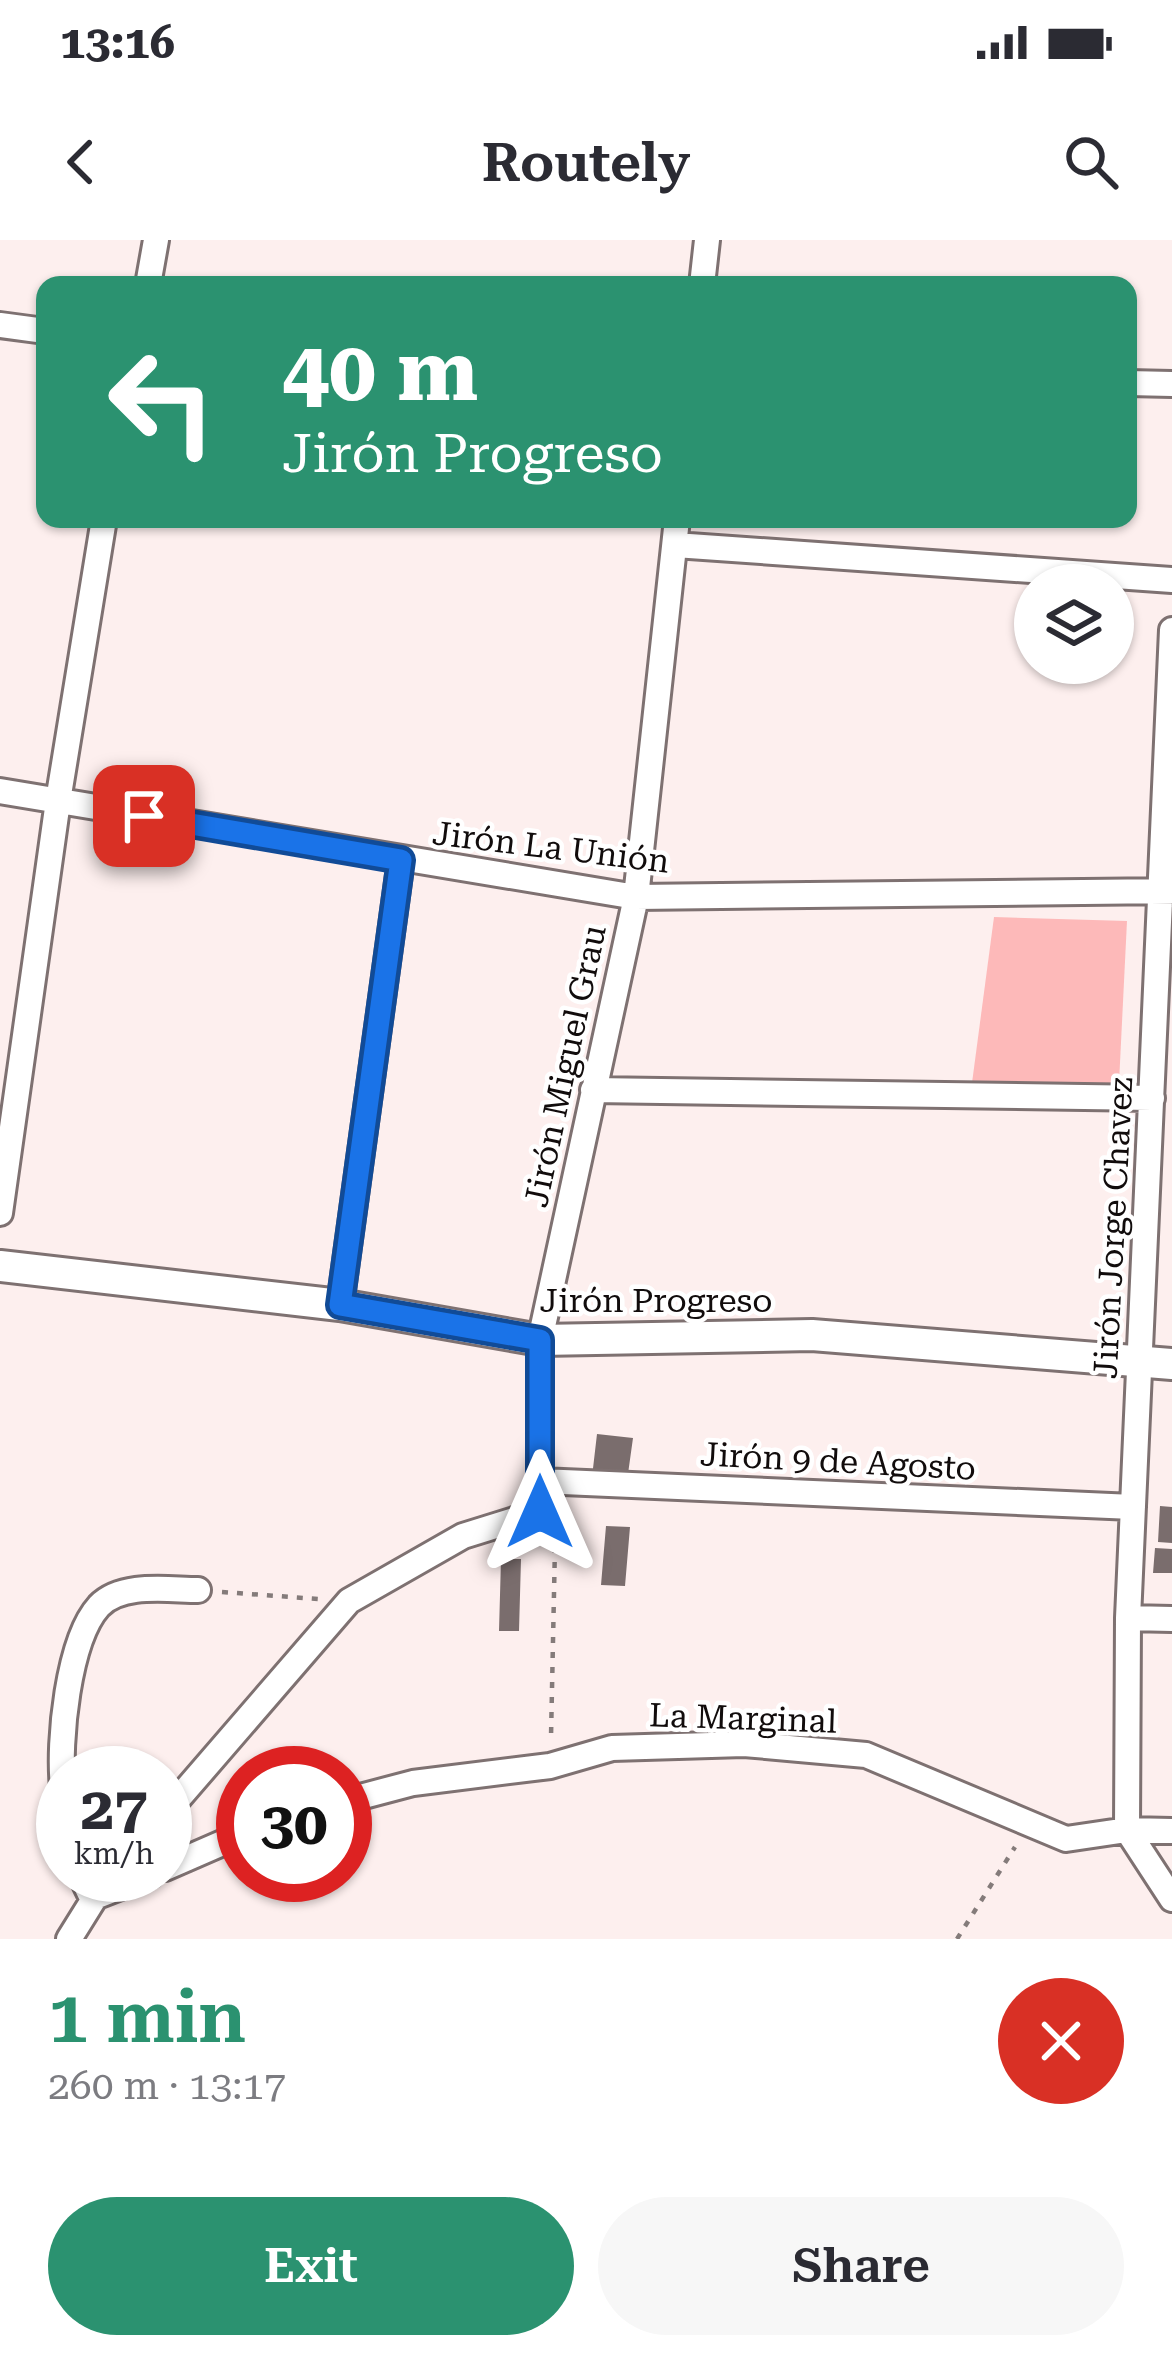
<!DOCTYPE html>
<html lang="en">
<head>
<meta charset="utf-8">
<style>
	body { margin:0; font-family:"Roboto Serif",serif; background:#f7f7f7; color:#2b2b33; height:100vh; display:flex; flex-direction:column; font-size:45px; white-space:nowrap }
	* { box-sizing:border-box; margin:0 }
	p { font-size:39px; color:#7c7c81 }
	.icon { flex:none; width:66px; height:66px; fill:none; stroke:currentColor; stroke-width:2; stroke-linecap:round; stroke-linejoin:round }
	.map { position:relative; height:1699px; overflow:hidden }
	.panel { display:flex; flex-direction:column; background:#fff; flex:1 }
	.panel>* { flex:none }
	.guide { position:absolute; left:36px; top:36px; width:1101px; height:252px; border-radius:24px; box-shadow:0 3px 9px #0004; background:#2b9270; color:#fff; overflow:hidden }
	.controls { position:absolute; left:1014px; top:324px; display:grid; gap:24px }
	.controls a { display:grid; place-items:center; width:120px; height:120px; border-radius:50%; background:#fff; box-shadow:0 3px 9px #0004; font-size:60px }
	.speed { position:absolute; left:36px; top:1506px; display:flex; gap:24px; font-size:60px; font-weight:700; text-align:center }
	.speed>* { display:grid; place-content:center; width:156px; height:156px; border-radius:50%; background:#fff; box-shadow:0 3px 9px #0004; line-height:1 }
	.speed small { font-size:30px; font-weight:400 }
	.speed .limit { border:18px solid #d22; background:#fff; color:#111 }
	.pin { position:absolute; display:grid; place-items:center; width:102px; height:102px; color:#fff; margin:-51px; border-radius:24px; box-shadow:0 6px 18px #0006 }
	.me { position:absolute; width:132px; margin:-66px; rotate:0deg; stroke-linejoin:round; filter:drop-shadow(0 0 9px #0008) }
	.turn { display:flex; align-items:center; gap:42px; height:252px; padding:0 48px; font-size:54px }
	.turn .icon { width:156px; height:156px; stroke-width:2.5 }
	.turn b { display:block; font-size:84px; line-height:102px }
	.round { display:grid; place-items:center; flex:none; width:126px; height:126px; border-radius:63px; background:#f7f7f7 }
	.summary { display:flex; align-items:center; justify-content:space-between; height:204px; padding:0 48px }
	h1 { font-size:72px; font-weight:600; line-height:90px; color:#2b9270 }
	.button { display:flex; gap:24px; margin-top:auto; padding:24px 48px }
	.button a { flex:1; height:138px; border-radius:72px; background:#2b9270; color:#fff; font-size:48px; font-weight:600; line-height:138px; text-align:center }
	.button a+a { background:#f7f7f7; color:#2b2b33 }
	.status { display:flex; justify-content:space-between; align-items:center; height:84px; padding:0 60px; background:#fff; direction:ltr }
	.status svg { height:33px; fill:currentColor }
	header { display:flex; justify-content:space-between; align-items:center; height:156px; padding:0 48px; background:#fff; font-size:54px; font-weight:600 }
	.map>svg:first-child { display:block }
</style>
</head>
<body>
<div class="status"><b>13:16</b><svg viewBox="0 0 49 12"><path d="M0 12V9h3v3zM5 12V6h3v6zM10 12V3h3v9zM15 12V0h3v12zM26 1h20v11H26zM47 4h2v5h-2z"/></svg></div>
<header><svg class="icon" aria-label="back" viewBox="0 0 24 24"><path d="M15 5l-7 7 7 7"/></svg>Routely<svg class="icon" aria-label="search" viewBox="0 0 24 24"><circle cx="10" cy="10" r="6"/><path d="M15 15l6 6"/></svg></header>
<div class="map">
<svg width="1172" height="1699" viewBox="0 0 1172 1699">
	<rect width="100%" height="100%" fill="#fdefee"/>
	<path fill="#fdb9b9" d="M 994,677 L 1127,681 L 1119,843 L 972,843 Z"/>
	<path fill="#7a6d6d" d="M 597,1194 L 633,1198 L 627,1241 L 592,1237 Z
		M 1160,1266 L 1172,1267 L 1172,1303 L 1158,1302 Z
		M 606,1286 L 630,1287 L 625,1346 L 601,1345 Z
		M 1155,1308 L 1172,1309 L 1172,1333 L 1153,1333 Z
		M 501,1319 L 521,1319 L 519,1391 L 499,1391 Z"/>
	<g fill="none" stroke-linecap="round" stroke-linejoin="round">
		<defs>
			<path id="minor" d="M 148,45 L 156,0
				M 702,45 L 707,0
				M 0,85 L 45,91
				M 1128,143 L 1172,144
				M 675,305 L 1172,340
				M 0,551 L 636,657 L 1172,651
				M 593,850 L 1152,858
				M 0,973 L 58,561 L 104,279
				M 340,1065 L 401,620
				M 540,1241 L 1133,1267
				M 1128,1378 L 1172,1379
				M 63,1547 C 58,1502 68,1400 99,1366 C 122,1342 169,1350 198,1350
				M 345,1561 L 413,1543 L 550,1526 L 612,1508 L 744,1504 L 866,1515 L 1066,1599 L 1127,1590 L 1172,1591
				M 165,1574 L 349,1361 L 463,1296 L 540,1272 L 540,1100 L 636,657 L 677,279
				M 1127,1590 L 1128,1378 L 1172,390
				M 1127,1590 L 1172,1659
				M 165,1628 L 243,1594
				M 81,1635 L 92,1658 L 151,1635
				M 69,1699 L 102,1646"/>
			<path id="tertiary" d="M 0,1026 L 340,1065 L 540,1100 L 812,1095 L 1172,1124"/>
		</defs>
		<use href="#minor" stroke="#7e7171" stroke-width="30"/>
		<use href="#tertiary" stroke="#7e7171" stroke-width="36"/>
		<path stroke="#847b7a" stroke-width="4.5" stroke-dasharray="6 9" stroke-linecap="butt" d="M 550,1293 L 555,1305 L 551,1497
			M 222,1352 L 318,1359
			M 957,1699 L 1015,1607"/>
		<use href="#minor" stroke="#fff" stroke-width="24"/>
		<use href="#tertiary" stroke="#fff" stroke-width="30"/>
	</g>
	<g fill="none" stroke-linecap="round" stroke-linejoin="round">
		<defs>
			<path id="route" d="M 144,576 L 401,620 L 340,1065 L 540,1100 L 540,1272"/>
		</defs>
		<use href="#route" stroke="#114b97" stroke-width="30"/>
		<use href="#route" stroke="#1a73e8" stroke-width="21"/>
	</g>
	<g text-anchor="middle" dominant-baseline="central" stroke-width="9" stroke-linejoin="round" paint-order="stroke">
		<g font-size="33" fill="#110c0c" stroke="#fff">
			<text transform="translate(551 607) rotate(7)">Jirón La Unión</text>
			<text transform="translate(565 826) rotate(-78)">Jirón Miguel Grau</text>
			<text transform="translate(1113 988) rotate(-87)">Jirón Jorge Chavez</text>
			<text x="656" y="1060">Jirón Progreso</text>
			<text transform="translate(838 1221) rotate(3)">Jirón 9 de Agosto</text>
			<text transform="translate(743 1478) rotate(2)">La Marginal</text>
		</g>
	</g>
</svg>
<div class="controls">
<a><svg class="icon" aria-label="layers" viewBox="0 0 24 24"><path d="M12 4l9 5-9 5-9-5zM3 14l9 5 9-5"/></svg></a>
</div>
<div class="speed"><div>27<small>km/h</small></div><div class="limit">30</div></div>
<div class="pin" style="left:144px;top:576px;background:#d93025"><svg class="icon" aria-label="arrive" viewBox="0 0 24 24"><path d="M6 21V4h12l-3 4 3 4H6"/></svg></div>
<svg class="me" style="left:540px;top:1272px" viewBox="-20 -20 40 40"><path d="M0-17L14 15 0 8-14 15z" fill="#1a73e8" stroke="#fff" stroke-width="4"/></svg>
<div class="guide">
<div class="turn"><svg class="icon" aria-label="left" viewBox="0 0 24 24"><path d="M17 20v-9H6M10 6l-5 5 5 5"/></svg><div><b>40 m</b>Jirón Progreso</div></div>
</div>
</div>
<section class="panel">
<div class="summary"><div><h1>1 min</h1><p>260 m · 13:17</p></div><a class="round" style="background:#d93025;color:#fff"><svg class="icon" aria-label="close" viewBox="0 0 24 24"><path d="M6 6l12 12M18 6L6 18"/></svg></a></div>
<div class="button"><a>Exit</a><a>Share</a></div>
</section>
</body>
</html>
